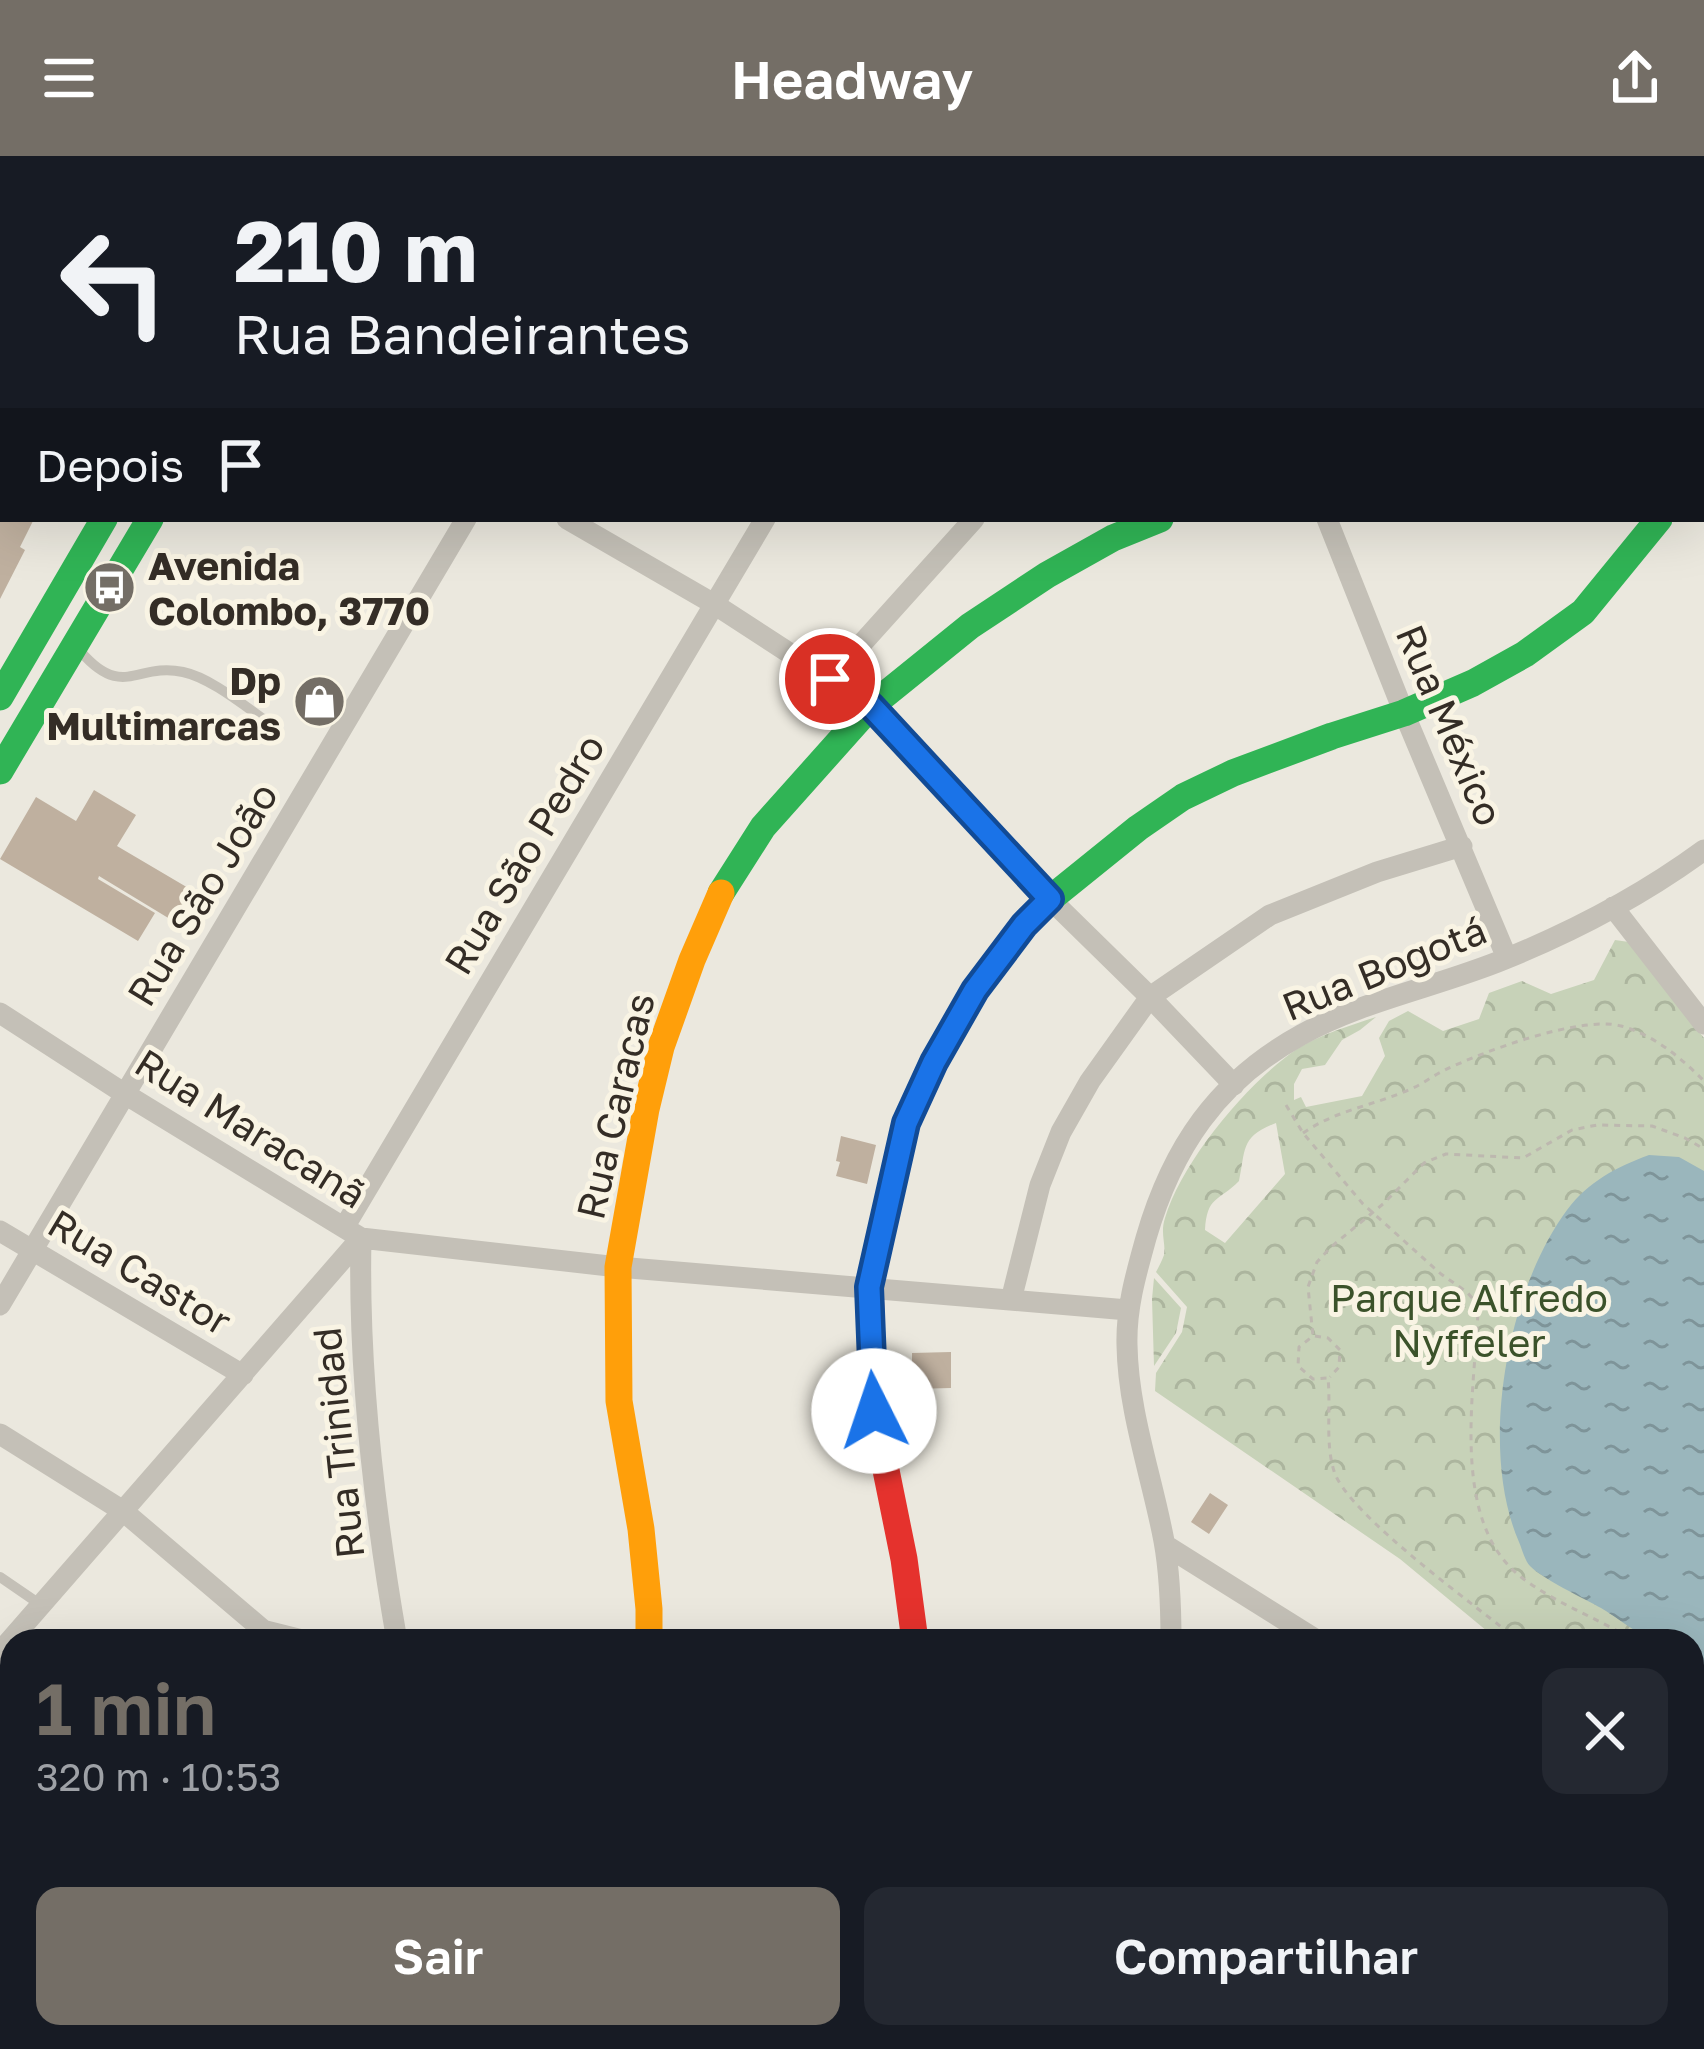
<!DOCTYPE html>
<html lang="pt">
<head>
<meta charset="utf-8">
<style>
	body { margin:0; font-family:"Golos Text",sans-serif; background:#242831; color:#f1f3f6; height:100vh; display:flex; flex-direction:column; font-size:45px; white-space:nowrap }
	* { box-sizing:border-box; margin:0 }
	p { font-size:39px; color:#9ea1a6 }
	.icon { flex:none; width:66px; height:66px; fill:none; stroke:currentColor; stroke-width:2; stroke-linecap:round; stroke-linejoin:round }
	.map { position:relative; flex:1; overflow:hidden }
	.sheet { position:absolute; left:0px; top:1473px; width:1704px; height:420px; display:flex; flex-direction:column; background:#171b24; border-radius:36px 36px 0 0; box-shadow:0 12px 48px #0002 }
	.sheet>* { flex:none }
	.guide { position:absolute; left:0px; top:0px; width:1704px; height:366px; box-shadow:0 12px 48px #0002; background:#171b24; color:#f1f3f6; overflow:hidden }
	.pin { position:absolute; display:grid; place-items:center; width:102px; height:102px; color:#fff; margin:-51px; border:6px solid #fff; border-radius:50%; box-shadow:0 3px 12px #0007 }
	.me { position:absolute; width:132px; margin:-66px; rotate:356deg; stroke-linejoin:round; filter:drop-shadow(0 0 9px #0008) }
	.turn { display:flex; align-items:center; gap:42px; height:252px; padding:0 36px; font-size:54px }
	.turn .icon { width:156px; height:156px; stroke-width:2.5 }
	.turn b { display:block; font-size:84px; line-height:102px }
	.then { display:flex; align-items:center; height:114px; padding:0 36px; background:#0003; gap:24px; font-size:45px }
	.round { display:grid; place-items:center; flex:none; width:126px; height:126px; border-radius:24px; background:#242831 }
	.overview { display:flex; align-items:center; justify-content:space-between; height:204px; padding:0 36px }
	h1 { font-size:72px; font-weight:600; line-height:90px; color:#746e66 }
	.primary-button { display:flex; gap:24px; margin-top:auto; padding:24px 36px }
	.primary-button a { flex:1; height:138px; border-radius:24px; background:#746e66; color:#fff; font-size:48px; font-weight:600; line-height:138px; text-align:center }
	.primary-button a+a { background:#242831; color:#f1f3f6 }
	header { display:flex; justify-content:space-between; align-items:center; height:156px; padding:0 36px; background:#746e66; color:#fff; font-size:54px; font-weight:600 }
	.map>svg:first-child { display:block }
</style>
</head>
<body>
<header><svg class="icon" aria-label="menu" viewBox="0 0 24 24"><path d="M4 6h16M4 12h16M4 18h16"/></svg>Headway<svg class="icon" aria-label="share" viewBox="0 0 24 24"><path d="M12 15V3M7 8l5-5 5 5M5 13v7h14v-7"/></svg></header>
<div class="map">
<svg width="1704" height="1893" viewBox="0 0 1704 1893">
	<defs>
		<pattern id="park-crowns" width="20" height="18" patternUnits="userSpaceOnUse" patternTransform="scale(3)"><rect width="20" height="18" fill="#c7d2b8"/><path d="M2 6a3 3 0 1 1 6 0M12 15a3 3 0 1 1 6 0" fill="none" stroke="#acb59e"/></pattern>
		<pattern id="water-ripples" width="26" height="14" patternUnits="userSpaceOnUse" patternTransform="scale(3)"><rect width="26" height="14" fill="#9ab6bc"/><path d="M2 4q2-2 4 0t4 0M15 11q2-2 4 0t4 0" fill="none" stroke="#7e9499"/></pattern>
	</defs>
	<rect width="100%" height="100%" fill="#ebe8de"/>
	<path fill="url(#park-crowns)" fill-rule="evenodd" d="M 1615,784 L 1629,786 L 1704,882 L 1704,1654 L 1692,1644 L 1692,1485 L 1499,1485 L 1400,1403 L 1155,1235 L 1156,1217 L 1182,1176 L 1187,1151 L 1156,1116 C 1159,1110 1162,1105 1164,1099 C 1166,1087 1160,1077 1165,1062 C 1182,1005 1248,926 1297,893 C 1321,878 1349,870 1376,861 L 1360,874 L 1342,884 L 1325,909 L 1302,913 L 1294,928 L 1294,944 L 1301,941 L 1306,951 L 1362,940 L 1385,900 L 1379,882 L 1389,865 L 1408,855 L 1443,875 L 1479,863 L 1489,837 L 1522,825 L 1551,838 L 1594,824 ZM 1276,967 L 1285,1018 L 1225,1087 L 1205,1074 C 1207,1040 1218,1046 1239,1025 C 1246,993 1240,981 1276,967 Z
		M 1154,1122 L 1181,1152 L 1176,1177 L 1154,1210 L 1152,1143 Z"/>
	<path fill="url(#water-ripples)" d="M 1649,999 L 1679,1001 L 1704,1015 L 1704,1522 L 1692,1513 L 1692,1485 C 1681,1485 1666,1487 1655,1485 C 1645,1483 1613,1459 1601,1452 C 1585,1443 1541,1422 1530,1410 C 1525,1405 1522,1393 1519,1386 C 1478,1292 1507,1135 1567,1054 C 1588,1026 1616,1011 1649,999 Z"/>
	<path fill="#bfb09f" d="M 0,363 L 34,363 L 20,391 L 25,394 L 0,443 Z
		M 94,634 L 136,659 L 117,690 L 212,746 L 193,777 L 99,720 L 98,723 L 155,757 L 138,785 L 0,703 L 36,641 L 76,665 Z
		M 841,980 L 876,989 L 867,1028 L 836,1020 L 840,1006 L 836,1005 Z
		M 951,1196 L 951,1232 L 912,1233 L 912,1197 Z
		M 1210,1337 L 1228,1349 L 1209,1378 L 1191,1366 Z"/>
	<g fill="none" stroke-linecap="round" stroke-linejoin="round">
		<path stroke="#bdb8af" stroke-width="3" stroke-dasharray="6 6" stroke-linecap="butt" d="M 1286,949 L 1303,977 L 1363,1048 L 1441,1118 L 1467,1136 L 1474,1144 L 1478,1155 C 1475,1234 1449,1365 1521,1421 C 1556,1448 1598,1462 1635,1485
			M 1303,977 C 1336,954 1376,949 1413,932 C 1424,927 1434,919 1445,914 C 1482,896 1581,859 1621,870 C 1654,879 1680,901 1704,925
			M 1315,1180 L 1328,1182 L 1340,1194 L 1339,1211 L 1330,1221
			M 1519,1485 C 1479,1452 1347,1358 1334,1315 C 1325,1287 1331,1252 1328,1222 L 1313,1223 L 1298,1210 L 1299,1191 L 1313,1180 L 1308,1131 L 1317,1106 L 1331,1091 L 1383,1048 L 1424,1007 L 1446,998 L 1523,1002 L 1572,974 L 1597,969 L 1652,970 L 1685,982 L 1704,993
			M 1692,1527 L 1704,1536
			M 1692,1625 L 1704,1634"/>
		<path stroke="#c4c0b7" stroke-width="10" d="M 42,0 L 47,3
			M 177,3 L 179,0
			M 276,3 L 278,0
			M 81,496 C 123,544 137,506 183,516 C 212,522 248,553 272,569
			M 0,1421 L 41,1449"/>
		<path stroke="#c4c0b7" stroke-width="21" d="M 1187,0 L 1192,3
			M 679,3 L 681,0
			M 978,3 L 980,0
			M 1282,3 L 1284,0
			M 1571,3 L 1572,0
			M 567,363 L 714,448 L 871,550 L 1050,743 L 1150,841 L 1234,929
			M 1327,363 L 1404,557 L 1507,802
			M 830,523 L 974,363
			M 1613,751 L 1704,868
			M 0,857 L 125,938 L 361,1082 L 618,1111 L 1128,1154
			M 345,1070 L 765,363
			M 0,1075 L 243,1219
			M 361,1082 C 358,1216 374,1353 397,1485
			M 1011,1144 L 1040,1029 L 1061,976 L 1090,925 L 1150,841 L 1270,759 L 1377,716 L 1462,690
			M 0,1149 L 466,363
			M 0,1278 L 123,1355 L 276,1485
			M 1165,1389 L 1318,1485
			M 266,1475 L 306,1485
			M 1171,1485 C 1171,1452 1170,1418 1164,1385 C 1152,1321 1128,1255 1127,1189 C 1126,1152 1136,1118 1146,1082 C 1172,992 1217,925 1301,879 C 1361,845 1440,830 1505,803 C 1574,775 1644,738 1704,694
			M 0,1496 L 361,1082
			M 1692,1796 L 1704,1806
			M 0,1820 L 12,1830
			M 71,1881 L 84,1893
			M 719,1881 L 732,1893
			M 1414,1881 L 1428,1893
			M 400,1893 L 411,1881
			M 1070,1893 L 1076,1881
			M 1446,1893 L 1452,1881"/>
		<path stroke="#30b455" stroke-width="27" d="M 318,3 L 319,0
			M 1701,308 L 1704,303
			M 0,541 L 104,363
			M 0,615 L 150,363
			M 721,737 L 763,671 L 871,550 L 970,470 L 1047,419 L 1113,382 L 1160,363
			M 870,1127 L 906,967 L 933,906 L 975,834 L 1024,769 L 1050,743 L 1138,672 L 1183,641 L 1233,617 L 1332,580 L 1404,557 L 1473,527 L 1525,498 L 1583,456 L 1659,363
			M 760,1893 L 769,1881"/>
		<path stroke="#ff9f0a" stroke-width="27" d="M 365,3 L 367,0
			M 649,1485 L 649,1453 L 641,1373 L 619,1245 L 618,1111 L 646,953 L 661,891 L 692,804 L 721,737"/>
		<path stroke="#e5322d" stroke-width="27" d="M 870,1127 L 874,1255 L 904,1403 L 915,1485"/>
	</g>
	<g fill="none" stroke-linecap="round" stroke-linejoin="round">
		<defs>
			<path id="route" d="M 830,523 L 871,550 L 1050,743 L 1024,769 L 975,834 L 934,906 L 906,967 L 869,1131 L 874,1255"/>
		</defs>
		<use href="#route" stroke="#114b97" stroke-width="30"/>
		<use href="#route" stroke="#1a73e8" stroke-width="21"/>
	</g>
	<defs>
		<symbol id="bus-disc" viewBox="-11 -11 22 22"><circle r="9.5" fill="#746e66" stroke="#f9f4e4"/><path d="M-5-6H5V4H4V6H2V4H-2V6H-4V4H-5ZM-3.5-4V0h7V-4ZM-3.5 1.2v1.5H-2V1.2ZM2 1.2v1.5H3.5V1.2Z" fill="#fff"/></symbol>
		<symbol id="shop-disc" viewBox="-11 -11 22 22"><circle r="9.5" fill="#746e66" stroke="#f9f4e4"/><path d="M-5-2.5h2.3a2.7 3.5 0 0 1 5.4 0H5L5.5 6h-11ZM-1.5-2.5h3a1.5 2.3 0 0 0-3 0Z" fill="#fff"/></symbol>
	</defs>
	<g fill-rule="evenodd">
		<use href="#bus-disc" x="80" y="402" width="59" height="59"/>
		<use href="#shop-disc" x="290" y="516" width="59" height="59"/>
	</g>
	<g text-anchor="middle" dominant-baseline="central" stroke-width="10" stroke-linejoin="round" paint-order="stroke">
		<g font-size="39" font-weight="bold" fill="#342d26" stroke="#f9f4e4" text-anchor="start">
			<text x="148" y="409">Avenida<tspan x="148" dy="45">Colombo, 3770</tspan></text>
			<text x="281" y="524" text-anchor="end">Dp<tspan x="281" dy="45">Multimarcas</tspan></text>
		</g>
		<g font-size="39" fill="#342d26" stroke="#f9f4e4">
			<text transform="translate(1450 569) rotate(67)">Rua México</text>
			<text transform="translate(524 698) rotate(-59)">Rua São Pedro</text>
			<text transform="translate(202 738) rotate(-59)">Rua São João</text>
			<text transform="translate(1384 812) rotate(-22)">Rua Bogotá</text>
			<text transform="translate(615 950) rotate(-77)">Rua Caracas</text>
			<text transform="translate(251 972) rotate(32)">Rua Maracanã</text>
			<text transform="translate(140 1116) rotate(31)">Rua Castor</text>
			<text transform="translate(338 1287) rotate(-96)">Rua Trinidad</text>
		</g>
		<g font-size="39" fill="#3b522a" stroke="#f9f4e4">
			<text x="1469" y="1141">Parque Alfredo<tspan x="1469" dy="45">Nyffeler</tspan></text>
		</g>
	</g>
</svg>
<div class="pin" style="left:830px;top:523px;background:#d93025"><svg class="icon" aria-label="arrive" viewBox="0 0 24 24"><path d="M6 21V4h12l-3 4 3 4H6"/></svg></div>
<svg class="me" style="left:874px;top:1255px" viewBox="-20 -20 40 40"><circle r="19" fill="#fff"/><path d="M0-13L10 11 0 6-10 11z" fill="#1a73e8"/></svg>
<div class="guide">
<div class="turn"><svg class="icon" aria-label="left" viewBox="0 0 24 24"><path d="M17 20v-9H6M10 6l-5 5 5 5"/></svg><div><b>210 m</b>Rua Bandeirantes</div></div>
<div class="then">Depois<svg class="icon" aria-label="arrive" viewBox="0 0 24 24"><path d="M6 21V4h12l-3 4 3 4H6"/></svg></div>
</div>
<section class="sheet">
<div class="overview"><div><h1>1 min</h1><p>320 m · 10:53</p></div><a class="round"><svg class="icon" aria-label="close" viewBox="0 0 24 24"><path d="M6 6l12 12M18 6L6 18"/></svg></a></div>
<div class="primary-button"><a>Sair</a><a>Compartilhar</a></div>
</section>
</div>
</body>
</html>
